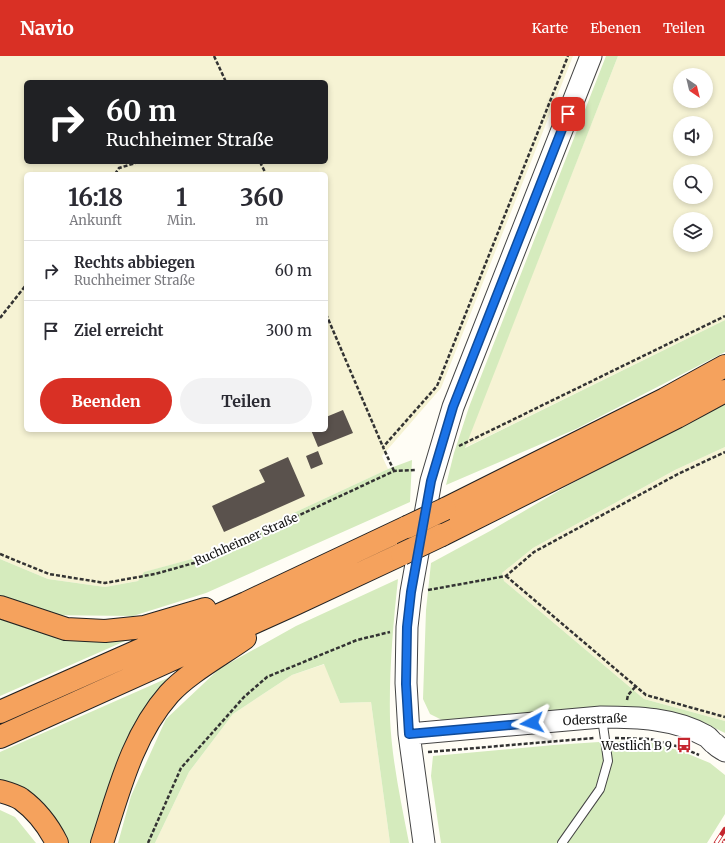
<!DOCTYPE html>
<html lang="de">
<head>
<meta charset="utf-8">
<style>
	body { margin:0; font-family:Merriweather,serif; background:#f2f2f3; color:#2b2b33; height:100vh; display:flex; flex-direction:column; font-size:15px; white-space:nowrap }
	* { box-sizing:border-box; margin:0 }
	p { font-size:13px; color:#7c7c81 }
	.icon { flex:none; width:22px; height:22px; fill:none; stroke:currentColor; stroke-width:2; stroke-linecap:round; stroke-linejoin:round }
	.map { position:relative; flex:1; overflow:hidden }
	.drawer { position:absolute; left:24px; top:116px; width:304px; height:260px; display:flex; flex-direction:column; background:#fff; border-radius:6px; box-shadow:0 2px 6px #0003 }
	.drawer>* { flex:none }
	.top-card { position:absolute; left:24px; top:24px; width:304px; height:84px; border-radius:6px; box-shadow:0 2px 6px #0003; background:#202124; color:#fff; overflow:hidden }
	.needle { width:26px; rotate:145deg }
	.buttons { position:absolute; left:673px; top:12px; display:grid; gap:8px }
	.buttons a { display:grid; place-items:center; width:40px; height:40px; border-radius:50%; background:#fff; box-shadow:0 2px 6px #0003; font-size:20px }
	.pin { position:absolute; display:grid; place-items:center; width:34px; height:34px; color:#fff; margin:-17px; border-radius:8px; box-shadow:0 2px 6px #0006 }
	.me { position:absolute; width:44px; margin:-22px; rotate:265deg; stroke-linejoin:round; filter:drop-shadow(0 0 3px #0008) }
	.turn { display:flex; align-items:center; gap:14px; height:84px; padding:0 16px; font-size:18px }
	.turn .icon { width:52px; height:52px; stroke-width:2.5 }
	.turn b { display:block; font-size:28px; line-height:34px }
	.eta { display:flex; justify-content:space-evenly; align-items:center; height:68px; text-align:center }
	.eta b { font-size:24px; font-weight:700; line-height:28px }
	.primary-button { display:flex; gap:8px; margin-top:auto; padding:8px 16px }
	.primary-button a { flex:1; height:46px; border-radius:24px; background:#d93025; color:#fff; font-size:16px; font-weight:700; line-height:46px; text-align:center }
	.primary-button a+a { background:#f2f2f3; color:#2b2b33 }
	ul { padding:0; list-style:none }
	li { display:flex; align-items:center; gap:12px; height:60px; padding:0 16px; border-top:1px solid #e1e1e2 }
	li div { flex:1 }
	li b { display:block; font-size:15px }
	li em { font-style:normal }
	header { display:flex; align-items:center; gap:24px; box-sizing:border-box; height:56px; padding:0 20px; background:#d93025; color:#fff }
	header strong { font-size:19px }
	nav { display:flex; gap:22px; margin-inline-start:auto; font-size:14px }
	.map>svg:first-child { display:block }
</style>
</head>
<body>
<header>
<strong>Navio</strong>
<nav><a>Karte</a><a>Ebenen</a><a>Teilen</a></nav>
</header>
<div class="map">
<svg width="725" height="787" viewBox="0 0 725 787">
	<rect width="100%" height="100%" fill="#fffdf5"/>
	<path fill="#f6f3d4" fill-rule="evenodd" d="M 0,0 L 573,0 L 441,332 L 382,400 L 388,413 L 199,501 L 145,516 L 138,525 L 105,531 L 48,523 L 0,503 ZM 26,26 L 326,26 L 326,106 L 26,106 ZM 26,118 L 326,118 L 326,374 L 26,374 Z
		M 618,0 L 725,0 L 725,264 L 464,392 ZM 680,19 L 706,19 L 706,45 L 680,45 ZM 680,67 L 706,67 L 706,93 L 680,93 ZM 680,115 L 706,115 L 706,141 L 680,141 ZM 680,163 L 706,163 L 706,189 L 680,189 Z
		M 725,391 L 725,665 L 644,643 L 504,525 L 502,517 L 533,492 L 675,414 Z
		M 325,608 L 340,647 L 371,646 L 390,787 L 155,787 L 189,716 L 233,658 L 292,619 Z"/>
	<path fill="#d5ebbd" d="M 606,0 L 618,0 L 465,392 L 725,264 L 725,296 L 576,373 L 446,429 L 454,397 L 469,351 Z
		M 725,348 L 725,391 L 675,414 L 533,492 L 502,517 L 504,525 L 644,643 L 725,665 L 725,677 L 696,663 L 620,651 L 444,665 L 430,658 L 423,643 L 426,554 L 431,507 L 490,475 L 567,430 Z
		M 412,404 L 410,446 L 206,537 L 133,560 L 40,559 L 0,539 L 0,503 L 48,523 L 105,531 L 138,525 L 144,516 L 199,501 L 388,413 Z
		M 398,523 C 393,569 389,616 390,663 C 392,705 401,746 409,787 L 390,787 L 371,646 L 340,647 L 324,608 L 292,619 L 233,658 L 189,716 L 155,787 L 118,787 L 131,740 L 166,663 L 219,613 L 296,570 Z
		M 0,560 L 141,578 L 0,640 Z
		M 170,621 L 132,672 L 94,787 L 65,787 L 0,726 L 0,696 Z
		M 614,685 L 649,686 L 681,695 L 710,707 L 725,719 L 725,758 L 707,787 L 441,787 L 431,720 L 433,700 L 554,689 Z
		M 0,754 L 15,761 L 36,787 L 0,787 Z"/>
	<path fill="#5a524d" d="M 343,354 L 353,377 L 318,391 L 311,374 L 326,374 L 326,361 Z
		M 318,395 L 323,408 L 311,413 L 306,400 Z
		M 288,401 L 305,440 L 224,476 L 212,450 L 265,426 L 259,414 Z"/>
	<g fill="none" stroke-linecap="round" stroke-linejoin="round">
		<defs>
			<path id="service" d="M 562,787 L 600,733 L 608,705 L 602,662"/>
			<path id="tertiary" d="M 409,678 L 601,661 C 637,661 674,662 706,680 C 710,682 711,686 715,688 C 718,691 722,693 725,695
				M 424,787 L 409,678 L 406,627 L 407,571 L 411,536 L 431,425 L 453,351 L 591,0"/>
			<path id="motorway" d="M 445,453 L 665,343 L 725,310
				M 442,479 L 677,361 L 725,335
				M 0,551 L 66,573 L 105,575 L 144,571 L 205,553
				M 0,656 L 246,547 L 407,471
				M 0,681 L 295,548 L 402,498
				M 0,735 C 7,737 15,739 21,743 C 36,754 49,771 57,787
				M 102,787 C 119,735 132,680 169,638 C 188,617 221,599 245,582"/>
		</defs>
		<use href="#service" stroke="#444" stroke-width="10"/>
		<use href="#tertiary" stroke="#444" stroke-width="23"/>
		<use href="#motorway" stroke="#222" stroke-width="24"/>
		<path stroke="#333" stroke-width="2.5" stroke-dasharray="4 2" stroke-linecap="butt" d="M 214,0 L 226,26
			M 260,106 L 266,118
			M 115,118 L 119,112 L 139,106
			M 326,258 L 383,391
			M 0,262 L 26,229
			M 459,390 L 725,260
			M 394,415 L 383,391 L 437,330 L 568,0
			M 0,498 L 49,518 L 105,527 L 155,518 L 201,505 L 394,415 L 416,414
			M 506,520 L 646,639 L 725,661
			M 428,534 L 506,520 L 534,496 L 678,418 L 725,396
			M 627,644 L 628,639 L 636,630
			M 615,682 L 650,683 L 680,691 L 699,699
			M 428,696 L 594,682
			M 148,787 L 181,712 L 244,641 L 267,621 L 357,584 L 390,576"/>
		<use href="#service" stroke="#fff" stroke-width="8"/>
		<use href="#tertiary" stroke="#fff" stroke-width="21"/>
		<use href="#motorway" stroke="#f5a25d" stroke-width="22"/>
		<defs>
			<path id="rail" d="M 716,787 L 725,773
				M 724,787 L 725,785"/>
		</defs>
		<use href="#rail" stroke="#c4262e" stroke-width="4.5"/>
		<use href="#rail" stroke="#fff" stroke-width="3" stroke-dasharray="9" stroke-linecap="butt"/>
		<defs>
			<path id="motorway-bridge" d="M 407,471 L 445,453
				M 402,498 L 442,479"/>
		</defs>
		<use href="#motorway-bridge" stroke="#222" stroke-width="24" stroke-linecap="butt"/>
		<use href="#motorway-bridge" stroke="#f5a25d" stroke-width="22"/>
	</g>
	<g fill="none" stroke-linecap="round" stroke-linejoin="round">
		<defs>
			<path id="route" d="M 532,667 L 409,678 L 406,628 L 407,571 L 411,536 L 431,425 L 453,351 L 568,58"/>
		</defs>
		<use href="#route" stroke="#114b97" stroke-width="10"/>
		<use href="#route" stroke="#1a73e8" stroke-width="7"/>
	</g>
	<defs>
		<symbol id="bus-bare" viewBox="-9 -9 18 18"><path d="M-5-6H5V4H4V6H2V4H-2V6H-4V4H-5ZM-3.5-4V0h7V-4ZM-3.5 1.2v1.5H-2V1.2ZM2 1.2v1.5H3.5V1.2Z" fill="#c4262e" stroke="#fff" stroke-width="2.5" paint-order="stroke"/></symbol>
	</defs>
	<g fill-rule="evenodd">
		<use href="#bus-bare" x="673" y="678" width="22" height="22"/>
	</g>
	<g text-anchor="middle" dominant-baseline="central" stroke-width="4" stroke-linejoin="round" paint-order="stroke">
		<g font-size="12" fill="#111" stroke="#fff">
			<text transform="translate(246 483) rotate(-24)">Ruchheimer Straße</text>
			<text transform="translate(595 663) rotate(-3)">Oderstraße</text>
		</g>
		<g font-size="12" fill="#111" stroke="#fff" text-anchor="end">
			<text x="672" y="689">Westlich B 9</text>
		</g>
	</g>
</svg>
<div class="buttons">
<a><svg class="needle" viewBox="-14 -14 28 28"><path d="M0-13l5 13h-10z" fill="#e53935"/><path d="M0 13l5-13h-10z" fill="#7c7c81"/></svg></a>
<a><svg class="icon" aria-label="sound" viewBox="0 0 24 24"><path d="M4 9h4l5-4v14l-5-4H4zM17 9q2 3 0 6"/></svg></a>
<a><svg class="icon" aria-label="search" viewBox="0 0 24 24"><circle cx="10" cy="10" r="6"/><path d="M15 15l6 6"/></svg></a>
<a><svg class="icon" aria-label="layers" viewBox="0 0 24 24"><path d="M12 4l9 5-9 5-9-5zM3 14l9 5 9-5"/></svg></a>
</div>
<div class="pin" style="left:568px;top:58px;background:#d93025"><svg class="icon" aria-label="arrive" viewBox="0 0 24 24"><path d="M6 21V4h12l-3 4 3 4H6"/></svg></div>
<svg class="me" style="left:532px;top:667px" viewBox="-20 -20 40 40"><path d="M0-17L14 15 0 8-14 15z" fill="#1a73e8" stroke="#fff" stroke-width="4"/></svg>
<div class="top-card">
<div class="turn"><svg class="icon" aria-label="right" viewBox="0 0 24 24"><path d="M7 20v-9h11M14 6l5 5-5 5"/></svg><div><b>60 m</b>Ruchheimer Straße</div></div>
</div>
<section class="drawer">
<div class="eta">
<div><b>16:18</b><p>Ankunft</p></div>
<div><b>1</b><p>Min.</p></div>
<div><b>360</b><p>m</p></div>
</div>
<ul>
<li><svg class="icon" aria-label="right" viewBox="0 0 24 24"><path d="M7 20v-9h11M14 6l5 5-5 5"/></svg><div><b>Rechts abbiegen</b><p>Ruchheimer Straße</p></div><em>60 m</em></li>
<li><svg class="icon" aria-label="arrive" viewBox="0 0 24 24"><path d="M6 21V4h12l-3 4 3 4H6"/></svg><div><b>Ziel erreicht</b></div><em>300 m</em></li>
</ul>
<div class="primary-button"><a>Beenden</a><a>Teilen</a></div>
</section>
</div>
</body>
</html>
